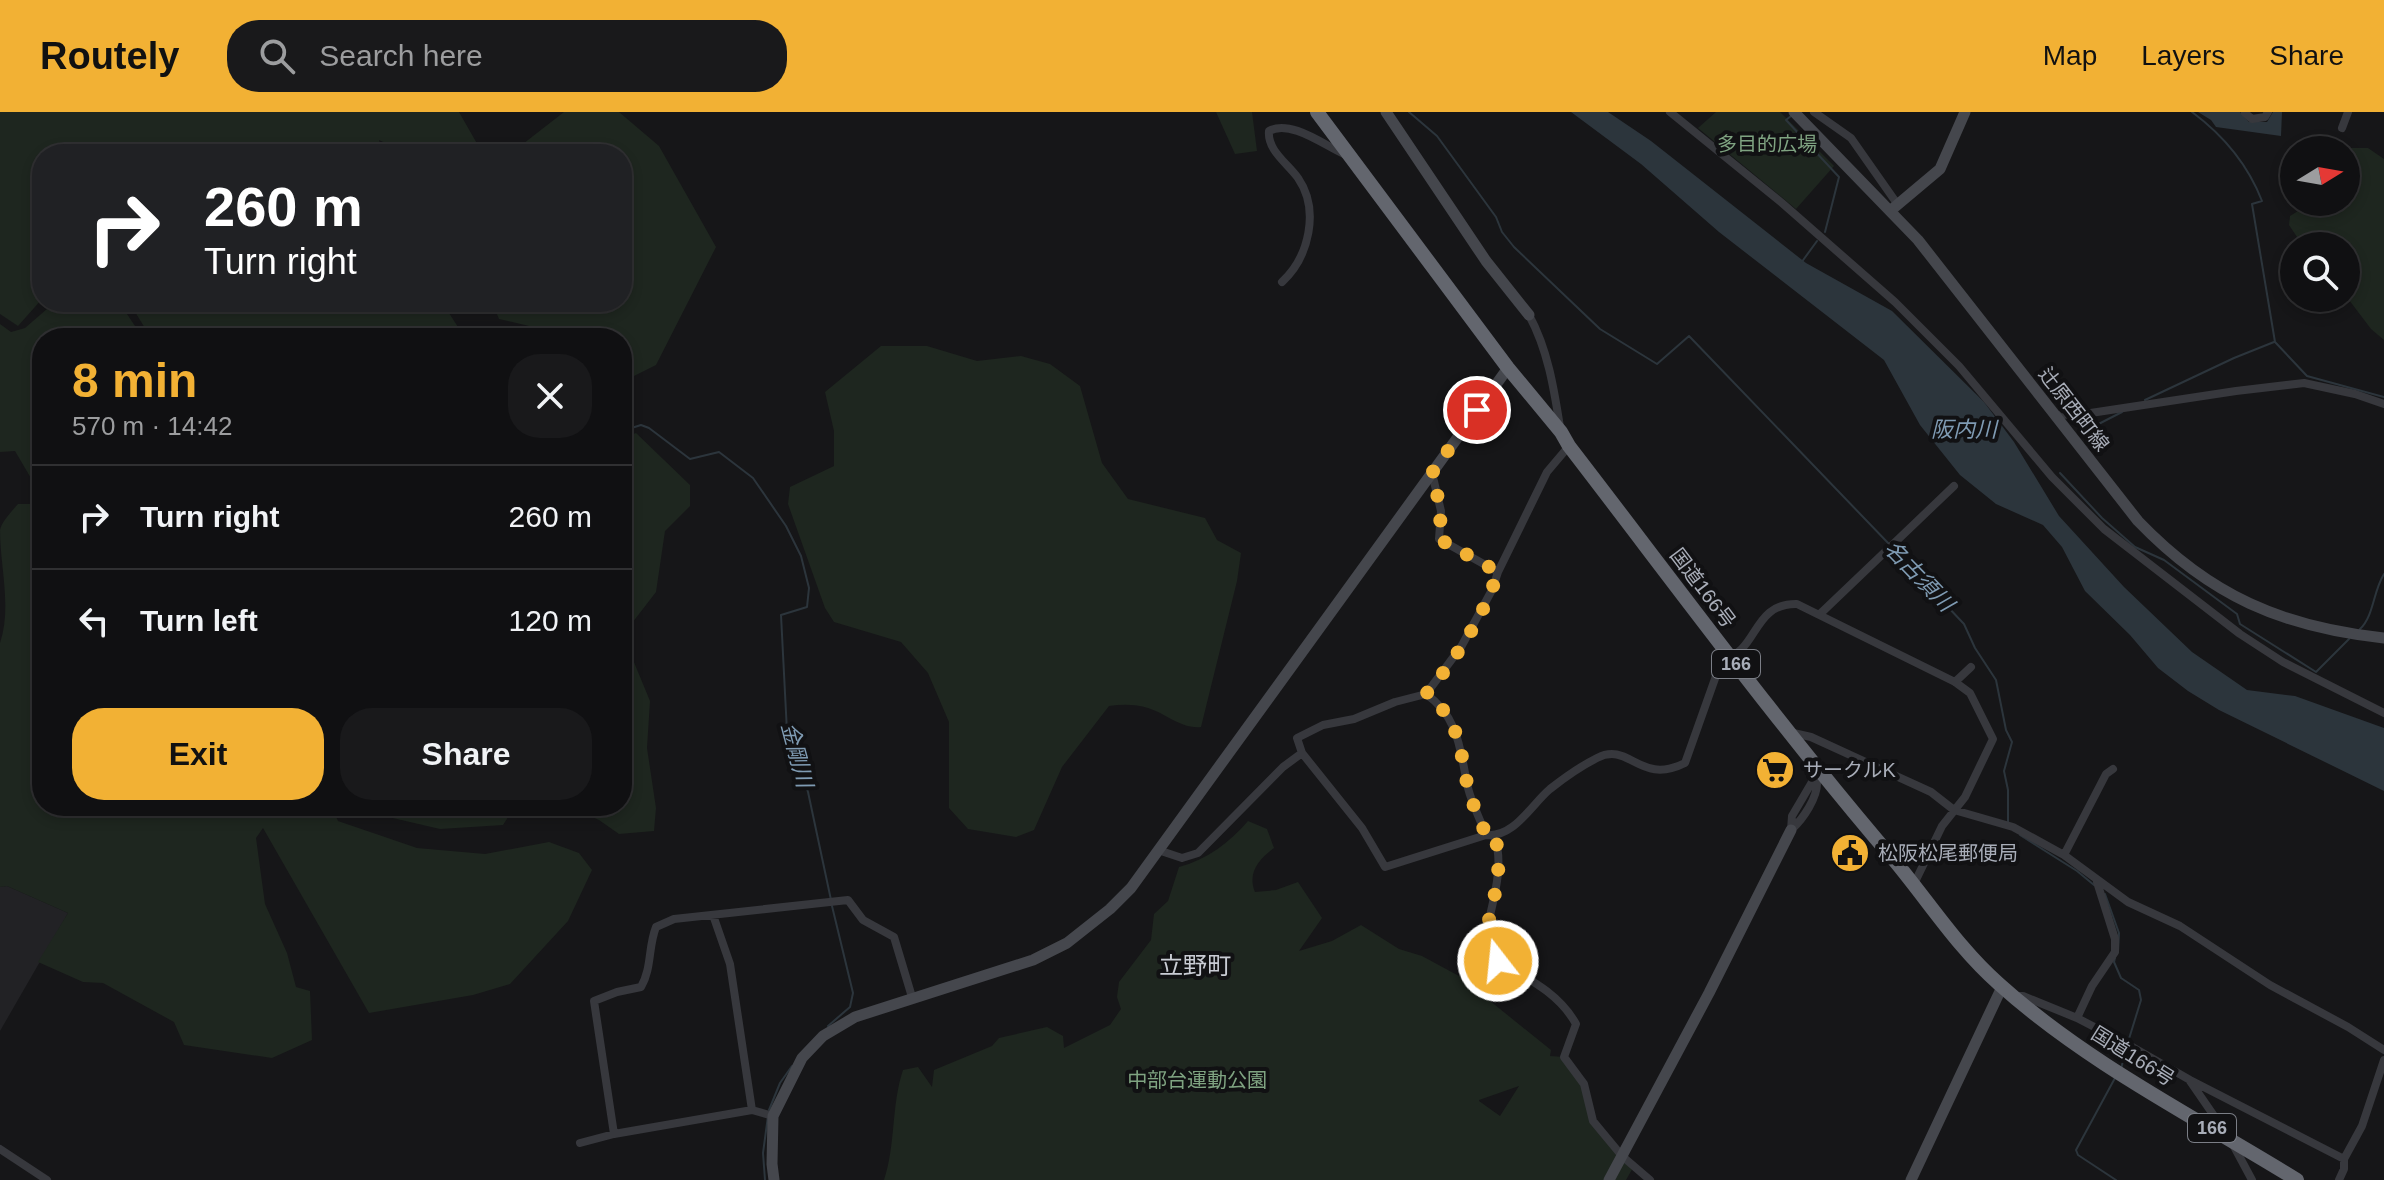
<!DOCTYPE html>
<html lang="en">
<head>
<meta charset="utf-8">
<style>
	body { margin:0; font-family:Helvetica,"Noto Sans JP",sans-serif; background:#19191b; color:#f1f3f6; height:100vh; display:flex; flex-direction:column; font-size:30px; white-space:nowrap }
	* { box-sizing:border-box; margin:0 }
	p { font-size:26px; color:#9c9d9f }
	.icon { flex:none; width:44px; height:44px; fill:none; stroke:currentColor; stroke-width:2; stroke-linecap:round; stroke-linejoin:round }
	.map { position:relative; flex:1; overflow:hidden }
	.panel { position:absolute; left:32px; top:216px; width:600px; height:488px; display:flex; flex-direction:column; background:#101012; border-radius:32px; box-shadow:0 4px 12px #0003,0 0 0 2px #303032 }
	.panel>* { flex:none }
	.guide { position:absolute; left:32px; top:32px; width:600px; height:168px; border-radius:32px; box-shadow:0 4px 12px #0003,0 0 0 2px #303032; background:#202124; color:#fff; overflow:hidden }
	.needle { width:52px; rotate:79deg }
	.fabs { position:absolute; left:2280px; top:24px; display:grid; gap:16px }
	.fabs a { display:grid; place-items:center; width:80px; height:80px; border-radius:50%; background:#101012; box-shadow:0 4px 12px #0003,0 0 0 2px #303032; font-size:40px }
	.pin { position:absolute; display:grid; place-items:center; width:68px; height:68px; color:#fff; margin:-34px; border:4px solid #fff; border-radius:50%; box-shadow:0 2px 8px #0007 }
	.me { position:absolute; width:88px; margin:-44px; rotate:344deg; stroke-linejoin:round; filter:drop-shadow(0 0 6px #0008) }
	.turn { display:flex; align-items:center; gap:28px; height:168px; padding:0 40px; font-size:36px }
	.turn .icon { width:104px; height:104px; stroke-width:2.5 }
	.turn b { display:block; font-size:56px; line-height:68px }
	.round { display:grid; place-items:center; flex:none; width:84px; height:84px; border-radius:32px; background:#19191b }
	.summary { display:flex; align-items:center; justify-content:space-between; height:136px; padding:0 40px }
	h1 { font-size:48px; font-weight:700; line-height:60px; color:#f2b134 }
	.primary-button { display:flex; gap:16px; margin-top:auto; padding:16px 40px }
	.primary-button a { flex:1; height:92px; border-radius:32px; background:#f2b134; color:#111; font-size:32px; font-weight:700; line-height:92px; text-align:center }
	.primary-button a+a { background:#19191b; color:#f1f3f6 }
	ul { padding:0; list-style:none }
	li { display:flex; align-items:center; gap:24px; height:104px; padding:0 40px; border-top:2px solid #303032 }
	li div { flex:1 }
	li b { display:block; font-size:30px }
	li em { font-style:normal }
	header { display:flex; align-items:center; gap:48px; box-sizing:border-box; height:112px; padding:0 40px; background:#f2b134; color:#111 }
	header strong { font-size:38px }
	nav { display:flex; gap:44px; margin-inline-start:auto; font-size:28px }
	.search { width:560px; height:72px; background:#19191b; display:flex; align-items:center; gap:20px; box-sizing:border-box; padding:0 28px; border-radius:32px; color:#9c9d9f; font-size:30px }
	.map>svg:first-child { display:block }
</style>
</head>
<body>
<header>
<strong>Routely</strong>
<div class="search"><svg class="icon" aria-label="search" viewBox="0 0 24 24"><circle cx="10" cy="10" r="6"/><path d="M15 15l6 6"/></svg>Search here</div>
<nav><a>Map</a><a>Layers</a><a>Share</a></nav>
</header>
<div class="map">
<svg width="2384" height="1068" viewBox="0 0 2384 1068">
	<rect width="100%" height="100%" fill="#161618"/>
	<path fill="#222225" d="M 7,774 L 68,801 L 0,919 L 0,775 Z"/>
	<path fill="#1e261f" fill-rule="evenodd" d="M 0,0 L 459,0 L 483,42 L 408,42 L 379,28 L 383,42 L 42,42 L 42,187 L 18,214 L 0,202 Z
		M 564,0 L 619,0 L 659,34 L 716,135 L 656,253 L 628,267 L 622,263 L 622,226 L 572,226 L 567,223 L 499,207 L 492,190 L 622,190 L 622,42 L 510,42 Z
		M 1216,0 L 1252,0 L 1257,39 L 1235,42 Z
		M 1716,0 L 1780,0 L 1834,54 L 1796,97 L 1698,16 Z
		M 2351,36 L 2368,36 L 2384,47 L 2384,228 L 2371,217 L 2346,184 L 2346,134 L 2303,134 L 2289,113 L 2290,104 L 2298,99 L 2304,90 L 2346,90 L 2344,38 Z
		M 55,190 L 119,190 L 143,226 L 42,226 L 42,385 L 15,339 L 0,340 L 0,212 L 11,220 L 25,216 Z
		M 129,190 L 442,190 L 465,226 L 151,226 Z
		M 881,234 L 927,234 L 977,249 L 1021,244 L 1050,252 L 1080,274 L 1102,351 L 1128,387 L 1205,406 L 1217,428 L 1241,441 L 1237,469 L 1201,615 C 1181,617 1167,602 1148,596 C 1136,592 1122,592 1109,594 L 1062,655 L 1034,718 L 1016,725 L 968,717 L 949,696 L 949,610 L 928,561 L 901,530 L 834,510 L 825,496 L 788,392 L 790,375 L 834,354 L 834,319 L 825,280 Z
		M 636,321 L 690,373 L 690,394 L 665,419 L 656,480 L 629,515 L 624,526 L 650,589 L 647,636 L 656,696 L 654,719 L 619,722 L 599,708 L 568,694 L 622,694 L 622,326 Z
		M 18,392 L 42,392 L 42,694 L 331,694 L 338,709 L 417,736 L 485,742 L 549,730 L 579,741 L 592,758 L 568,809 L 510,872 L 473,883 L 369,901 L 263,716 L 256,726 L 265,792 L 287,841 L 296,875 L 310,879 L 312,928 L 272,946 L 184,933 L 174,910 L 103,871 L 83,870 L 38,850 L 68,801 L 7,774 L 0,775 L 0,531 C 12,495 0,455 0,418 C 2,409 12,399 18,392 Z
		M 349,694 L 515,694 L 503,713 L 440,717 L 354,697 Z
		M 1248,709 L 1267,717 L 1274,736 C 1259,747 1247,761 1255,780 L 1276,778 L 1298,770 L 1322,806 L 1299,839 L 1332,829 L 1361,813 L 1399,837 L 1422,844 L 1459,864 L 1551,938 L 1550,944 L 1564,945 L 1584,972 L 1593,1009 L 1634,1054 L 1626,1068 L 884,1068 C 896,1032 891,994 903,958 L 918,955 L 932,975 L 934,958 L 992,934 L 999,926 L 1047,915 L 1063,924 L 1064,936 L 1110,913 L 1121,897 L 1117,885 L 1119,870 L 1151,828 L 1154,802 L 1168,789 L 1179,755 C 1208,747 1229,731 1248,709 ZM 1519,974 L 1500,1004 L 1479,989 L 1479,988 Z"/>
	<path fill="#2c353c" d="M 1571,0 L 1608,0 L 1651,29 L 1806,151 L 1892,199 L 1984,290 L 2014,330 L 2059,404 L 2124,475 L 2192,540 L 2247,578 L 2295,584 L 2384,616 L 2384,679 L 2219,598 L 2188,579 L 2158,556 L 2130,523 L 2085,479 L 2062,435 L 2043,413 L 1996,392 L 1960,363 L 1920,313 L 1884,248 L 1719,120 L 1641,52 Z
		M 2198,0 L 2240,0 L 2249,10 L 2267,10 L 2273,0 L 2282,0 L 2281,24 L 2216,15 L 2211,8 Z"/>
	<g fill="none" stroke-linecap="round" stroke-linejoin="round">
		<path stroke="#2c353c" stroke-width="2" d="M 1409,0 L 1437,24 L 1496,105 L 1502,120 L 1514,135 L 1600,217 L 1657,252 L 1689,224 L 1890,433
			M 2192,0 C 2223,23 2248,53 2262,89 L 2252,92 L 2275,230 L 2307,264 L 2384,285
			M 1791,4 L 1786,8 L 1839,65 L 1825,120
			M 1801,151 L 1817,129
			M 2145,288 L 2234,246 L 2274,230
			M 622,319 L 641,313 L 649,316 L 690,347 L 719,340 L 753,366 L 786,414 L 801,444 L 809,476 L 807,495 L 781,503 L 787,620 L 808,680 L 831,788
			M 2083,320 L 2122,300
			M 2060,361 L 2102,406 L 2135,435 L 2164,448 L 2237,502 L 2240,512 L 2316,560 L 2349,527
			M 1894,438 L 1964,512 L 1975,536 L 1996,568 L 2006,618 L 2012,630 L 2004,659 L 2008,678 L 2008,710
			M 2360,517 C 2374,504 2373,479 2384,462
			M 2020,723 L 2077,759 L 2094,773
			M 2105,782 L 2119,821 L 2118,840
			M 2115,846 L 2114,850 L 2121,866 L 2139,878 L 2141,888 L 2128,930
			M 828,914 L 850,895 L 853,881 L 832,794
			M 2121,957 L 2126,937
			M 2115,966 L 2076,1038 L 2078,1043 L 2116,1068
			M 769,998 L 780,971 L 792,954
			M 765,1068 L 763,1041 L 768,1004"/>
		<path stroke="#37383d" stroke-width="8" d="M 1670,0 L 1782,91 L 1895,190 L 1959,254 L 2052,365 L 2104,417 L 2240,522 L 2283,550 L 2384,601
			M 1814,0 L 1851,26 L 1898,93
			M 2245,1 L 2252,7 L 2265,5 L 2268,0
			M 2342,16 L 2348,0
			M 1282,170 C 1309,145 1320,98 1298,66 C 1287,51 1267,38 1269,19 C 1290,7 1324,33 1344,42
			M 1529,203 C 1548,238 1554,277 1560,315
			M 2056,303 L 2084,302 L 2236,279 L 2304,271 L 2355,282 L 2384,292
			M 1569,334 L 1547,360 L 1498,460 L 1492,478 L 1461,535 L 1426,582 L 1395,590 L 1354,607 L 1323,613 L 1297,626 L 1302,641 L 1362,716 L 1385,755 L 1486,723 C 1514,726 1531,693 1550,677 C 1564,666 1581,654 1597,646 C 1630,629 1639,674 1685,651 L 1722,547 C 1759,541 1751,491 1797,492 L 1955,570 L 1970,581 L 1993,627 L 1965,685 L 1942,714 L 1914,772
			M 1432,361 L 1441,399 L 1439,427 L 1498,460
			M 1820,502 L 1954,374
			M 1955,570 L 1971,555
			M 1426,582 C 1460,606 1460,640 1468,676 C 1472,692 1480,707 1486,723
			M 1789,620 L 1811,625 L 1931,680 L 1954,698 L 2013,715 L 2064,743 L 2128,790 L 2180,814 L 2270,873 L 2348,915 L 2384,938
			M 1792,717 C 1803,707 1818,685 1817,670
			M 1791,718 L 1792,704 L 1812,670 L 1817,670
			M 1494,723 C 1505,753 1493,788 1487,817 L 1499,836 L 1498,849 C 1527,866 1559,881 1576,912 L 1564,945 L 1584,972 L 1593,1009 L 1622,1044 L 1650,1068
			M 1158,738 L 1182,746 L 1198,741 L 1283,655 L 1302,641
			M 2064,743 L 2106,662 L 2113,657
			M 713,803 L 730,852 L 752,998
			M 2016,884 L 2023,884 L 2077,906 L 2127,932 L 2190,968 L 2344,1047
			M 2077,906 L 2092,874 L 2115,840 L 2115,827 L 2097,770
			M 2190,969 L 2230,1027 L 2252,1068
			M 614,1022 L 594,889 L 617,880 L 641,875 C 652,856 648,835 656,815 L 674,807 L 848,788 L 863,808 L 894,825 L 912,885
			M 580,1031 L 614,1022 L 752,998 L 773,1004
			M 0,1037 L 47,1068
			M 2339,1068 L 2344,1057 L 2344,1047 L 2362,1014 L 2384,948"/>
		<path stroke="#45474d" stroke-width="11" d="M 1386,0 L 1486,149 L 1529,203
			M 1794,0 L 1918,128 L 2138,409 C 2210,484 2282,515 2384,526
			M 1890,99 L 1940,57 L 1965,0
			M 774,1068 L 772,1052 L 773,1004 L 802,946 L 823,924 L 855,905 L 1033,848 L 1067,831 L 1110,797 L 1131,776 L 1508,256
			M 1609,1068 L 1709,881 L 1791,718
			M 1911,1068 L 2002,875"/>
		<path stroke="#63666e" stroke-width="14" d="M 1317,0 L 1508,256 L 1561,320 L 1569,334 C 1676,473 1780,615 1894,748 C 1929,790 1958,836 1999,872 C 2088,952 2197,1006 2297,1068"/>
	</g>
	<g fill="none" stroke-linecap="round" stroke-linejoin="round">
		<path stroke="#f2b134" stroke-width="14" stroke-dasharray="0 25.2" d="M 1477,298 L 1432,361 L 1441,399 L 1439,427 L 1498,460 C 1484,504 1456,547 1426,582 C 1460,606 1460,639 1468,676 C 1472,692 1480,707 1486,723 L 1494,723 C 1505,753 1493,788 1487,817 L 1499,836 L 1498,849"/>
	</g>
	<defs>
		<symbol id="supermarket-disc" viewBox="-11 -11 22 22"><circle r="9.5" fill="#f2b134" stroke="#111113"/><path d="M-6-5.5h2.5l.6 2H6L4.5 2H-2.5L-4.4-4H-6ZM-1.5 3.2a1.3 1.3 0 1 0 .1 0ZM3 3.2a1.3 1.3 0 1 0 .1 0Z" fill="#111"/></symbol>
		<symbol id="civic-disc" viewBox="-11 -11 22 22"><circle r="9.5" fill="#f2b134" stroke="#111113"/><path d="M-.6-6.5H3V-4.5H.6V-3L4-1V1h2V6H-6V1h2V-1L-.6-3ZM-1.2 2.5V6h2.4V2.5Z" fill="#111"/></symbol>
	</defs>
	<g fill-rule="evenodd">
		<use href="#supermarket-disc" x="1753" y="636" width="44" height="44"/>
		<use href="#civic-disc" x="1828" y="719" width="44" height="44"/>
	</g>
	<g text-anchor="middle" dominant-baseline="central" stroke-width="8" stroke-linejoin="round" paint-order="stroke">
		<g fill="#111113" stroke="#7b7e86" stroke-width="2">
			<rect x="1712" y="538" width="48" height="28" rx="6"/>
			<rect x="2188" y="1002" width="48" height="28" rx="6"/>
		</g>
		<g font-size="18" font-weight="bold" fill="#a8adb8">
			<text x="1736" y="552">166</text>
			<text x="2212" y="1016">166</text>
		</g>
		<g font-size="20" fill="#7fa381" stroke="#111113">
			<text x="1767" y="32">多目的広場</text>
			<text x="1197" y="968">中部台運動公園</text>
		</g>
		<g font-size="20" fill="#a8adb8" stroke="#111113">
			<text transform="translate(2074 297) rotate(52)">辻原西町線</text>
			<text transform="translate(1703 476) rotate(53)">国道166号</text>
			<text transform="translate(2133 944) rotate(32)">国道166号</text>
		</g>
		<g font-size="20" fill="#a8adb8" stroke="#111113" text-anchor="start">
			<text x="1803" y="658">サークルK</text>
			<text x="1878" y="741">松阪松尾郵便局</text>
		</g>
		<g font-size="22" font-style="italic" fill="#7f9bb3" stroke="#111113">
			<text x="1964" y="317">阪内川</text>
			<text transform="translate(1919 464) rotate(46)">名古須川</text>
			<text transform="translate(797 643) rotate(75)">金剛川</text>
		</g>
		<g font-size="24" fill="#c9ccd4" stroke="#111113">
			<text x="1195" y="853">立野町</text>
		</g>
	</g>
</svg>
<div class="fabs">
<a><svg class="needle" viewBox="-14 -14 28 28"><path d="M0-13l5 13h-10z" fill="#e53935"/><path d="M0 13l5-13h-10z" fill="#9c9d9f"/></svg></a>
<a><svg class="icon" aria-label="search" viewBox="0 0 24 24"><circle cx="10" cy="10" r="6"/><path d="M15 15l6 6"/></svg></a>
</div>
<div class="pin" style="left:1477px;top:298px;background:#d93025"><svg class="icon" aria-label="arrive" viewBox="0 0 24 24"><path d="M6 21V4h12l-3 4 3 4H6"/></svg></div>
<svg class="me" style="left:1498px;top:849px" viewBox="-20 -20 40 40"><circle r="17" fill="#f2b134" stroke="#fff" stroke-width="3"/><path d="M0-11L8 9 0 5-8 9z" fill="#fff"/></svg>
<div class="guide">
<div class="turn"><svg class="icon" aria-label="right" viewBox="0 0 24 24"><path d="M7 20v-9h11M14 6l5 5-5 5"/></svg><div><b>260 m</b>Turn right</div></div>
</div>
<section class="panel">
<div class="summary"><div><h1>8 min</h1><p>570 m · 14:42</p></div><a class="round"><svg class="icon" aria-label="close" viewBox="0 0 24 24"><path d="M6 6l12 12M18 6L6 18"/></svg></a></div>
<ul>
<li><svg class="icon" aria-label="right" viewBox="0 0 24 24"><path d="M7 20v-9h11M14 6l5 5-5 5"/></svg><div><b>Turn right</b></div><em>260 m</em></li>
<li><svg class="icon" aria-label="left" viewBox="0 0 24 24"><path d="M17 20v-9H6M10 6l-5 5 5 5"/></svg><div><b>Turn left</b></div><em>120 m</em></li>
</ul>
<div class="primary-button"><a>Exit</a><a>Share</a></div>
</section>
</div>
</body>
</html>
